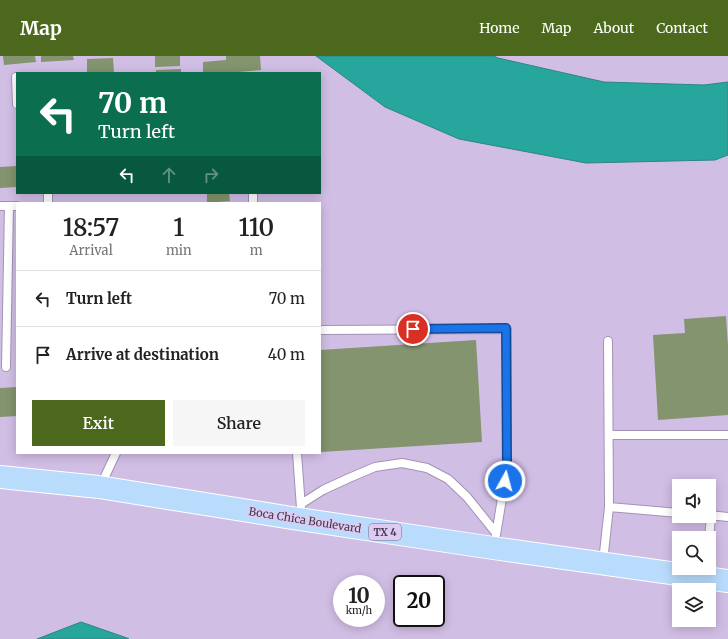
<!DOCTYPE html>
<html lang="en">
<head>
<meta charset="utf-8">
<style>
	body { margin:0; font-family:Merriweather,serif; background:#f6f6f6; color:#222; height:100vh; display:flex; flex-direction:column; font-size:15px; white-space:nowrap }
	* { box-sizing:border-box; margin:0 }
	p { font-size:13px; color:#767676 }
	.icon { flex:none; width:22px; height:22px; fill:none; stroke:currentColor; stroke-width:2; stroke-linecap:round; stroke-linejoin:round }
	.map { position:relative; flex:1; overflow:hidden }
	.panel { position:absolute; left:16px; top:146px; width:305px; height:252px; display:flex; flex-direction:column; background:#fff; border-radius:0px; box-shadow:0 2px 10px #0003 }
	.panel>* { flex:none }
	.hud { position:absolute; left:16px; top:16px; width:305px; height:122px; border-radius:0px; box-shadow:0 2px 10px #0003; background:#0b6e4f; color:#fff; overflow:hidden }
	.controls { position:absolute; left:672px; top:423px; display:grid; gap:8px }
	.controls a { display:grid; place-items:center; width:44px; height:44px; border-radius:0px; background:#fff; box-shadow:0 2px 10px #0003; font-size:20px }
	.speed { position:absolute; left:333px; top:519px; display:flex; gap:8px; font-size:20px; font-weight:700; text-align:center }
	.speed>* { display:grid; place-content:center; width:52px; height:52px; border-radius:50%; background:#fff; box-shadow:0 2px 10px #0003; line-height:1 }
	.speed small { font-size:10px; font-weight:400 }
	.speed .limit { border:2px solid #111; border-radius:6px; background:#fff; color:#111 }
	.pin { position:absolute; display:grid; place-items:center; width:34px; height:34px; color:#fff; margin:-17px; border:2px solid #fff; border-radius:50%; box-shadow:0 1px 4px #0007 }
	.me { position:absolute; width:44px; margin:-22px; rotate:7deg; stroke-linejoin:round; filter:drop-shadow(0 0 3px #0008) }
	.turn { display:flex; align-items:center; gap:14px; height:84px; padding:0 16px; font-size:18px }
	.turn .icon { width:52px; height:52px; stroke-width:2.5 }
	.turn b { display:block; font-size:28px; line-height:34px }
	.lanes { display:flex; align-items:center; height:38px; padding:0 16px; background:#0003; justify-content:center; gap:20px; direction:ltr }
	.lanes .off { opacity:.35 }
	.eta { display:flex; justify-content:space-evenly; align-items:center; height:68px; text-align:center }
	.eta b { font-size:24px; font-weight:600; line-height:28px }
	.button { display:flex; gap:8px; margin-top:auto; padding:8px 16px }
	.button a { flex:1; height:46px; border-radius:0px; background:#4c681c; color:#fff; font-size:16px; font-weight:600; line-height:46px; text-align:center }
	.button a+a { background:#f6f6f6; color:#222 }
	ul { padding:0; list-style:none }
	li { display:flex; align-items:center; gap:12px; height:56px; padding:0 16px; border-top:1px solid #e0e0e0 }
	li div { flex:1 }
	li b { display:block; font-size:15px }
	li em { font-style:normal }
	header { display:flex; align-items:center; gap:24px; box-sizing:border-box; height:56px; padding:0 20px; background:#4c681c; color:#fff }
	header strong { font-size:19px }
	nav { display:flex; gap:22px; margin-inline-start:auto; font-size:14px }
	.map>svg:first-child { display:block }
</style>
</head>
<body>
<header>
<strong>Map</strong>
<nav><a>Home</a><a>Map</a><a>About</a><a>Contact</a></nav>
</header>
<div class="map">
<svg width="728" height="583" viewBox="0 0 728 583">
	<rect width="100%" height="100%" fill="#d1bee5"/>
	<path fill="#26a69d" stroke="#2e8584" d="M 316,0 L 494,0 L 498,2 L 604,26 L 704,29 L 728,26 L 728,99 L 715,104 L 586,107 L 459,83 L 385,51 Z
		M 81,566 L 127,582 L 129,583 L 37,583 Z"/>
	<path fill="#83946e" d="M 3,0 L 35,0 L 36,6 L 4,9 Z
		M 41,0 L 73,0 L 74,4 L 41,6 Z
		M 155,0 L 180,0 L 180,10 L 155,11 Z
		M 226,0 L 260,0 L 261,14 L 226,17 L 203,17 L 203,6 L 226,4 Z
		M 113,2 L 114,17 L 87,17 L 87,3 Z
		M 181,13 L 181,17 L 156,17 L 156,14 Z
		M 17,110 L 17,131 L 0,132 L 0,111 Z
		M 207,137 L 229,137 L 230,145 L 207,147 Z
		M 726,260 L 728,290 L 728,359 L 658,364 L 653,279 L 685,277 L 684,263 Z
		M 476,284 L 482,386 L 321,396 L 320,294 Z
		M 17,331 L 17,360 L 0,361 L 0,332 Z"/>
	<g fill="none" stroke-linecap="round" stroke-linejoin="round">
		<defs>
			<path id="service" d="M 16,21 L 17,48
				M 48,137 L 48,147
				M 253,147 L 253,137
				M 0,150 L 9,150
				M 320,274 L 507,273 L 507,412 L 494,491
				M 608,285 L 609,451
				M 6,311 L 9,150 L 17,150
				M 609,379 L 728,379
				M 297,397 L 301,452
				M 100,431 L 116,397
				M 301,448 L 323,434 L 349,422 L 375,411 L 402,407 L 427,412 L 448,423 L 467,441 L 496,477
				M 709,459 L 728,461
				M 709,483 L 711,460
				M 603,506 L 609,451 L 679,457"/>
			<path id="primary" d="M 0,421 L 99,431 L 292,462 L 493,492 L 728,525"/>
		</defs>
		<use href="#service" stroke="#a491b6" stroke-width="10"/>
		<use href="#primary" stroke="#fff" stroke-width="24"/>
		<use href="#service" stroke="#fff" stroke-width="8"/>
		<use href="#primary" stroke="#b9dcfd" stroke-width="22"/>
	</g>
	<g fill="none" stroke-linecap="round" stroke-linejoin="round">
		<defs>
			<path id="route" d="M 413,273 L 506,272 L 507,412 L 505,425"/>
		</defs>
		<use href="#route" stroke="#114b97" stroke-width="10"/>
		<use href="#route" stroke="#1a73e8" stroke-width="7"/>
	</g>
	<g text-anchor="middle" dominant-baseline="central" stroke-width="3.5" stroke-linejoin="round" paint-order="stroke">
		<rect fill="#decaf2" stroke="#70647c" stroke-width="1" x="369" y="468" width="32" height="16" rx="3"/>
		<g font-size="10" font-weight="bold" fill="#413949">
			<text x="385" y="476">TX 4</text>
		</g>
		<g font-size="11" fill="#413949" stroke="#decaf2">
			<text transform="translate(305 464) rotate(9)">Boca Chica Boulevard</text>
		</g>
	</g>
</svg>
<div class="controls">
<a><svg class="icon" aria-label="sound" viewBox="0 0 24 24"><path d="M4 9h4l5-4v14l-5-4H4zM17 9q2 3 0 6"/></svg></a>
<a><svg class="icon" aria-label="search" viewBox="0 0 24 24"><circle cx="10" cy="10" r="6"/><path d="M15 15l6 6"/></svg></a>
<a><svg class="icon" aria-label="layers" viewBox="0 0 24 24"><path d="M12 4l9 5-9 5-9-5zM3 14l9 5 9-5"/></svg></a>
</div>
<div class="speed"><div>10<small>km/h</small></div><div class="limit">20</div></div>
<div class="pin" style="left:413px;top:273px;background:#d93025"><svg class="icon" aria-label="arrive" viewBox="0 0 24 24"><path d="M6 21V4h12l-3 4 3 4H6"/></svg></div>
<svg class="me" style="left:505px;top:425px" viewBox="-20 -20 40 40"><circle r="17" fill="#1a73e8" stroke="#fff" stroke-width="3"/><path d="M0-11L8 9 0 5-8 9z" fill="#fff"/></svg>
<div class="hud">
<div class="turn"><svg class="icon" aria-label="left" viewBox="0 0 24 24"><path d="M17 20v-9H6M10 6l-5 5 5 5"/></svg><div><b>70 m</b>Turn left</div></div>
<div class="lanes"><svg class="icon" aria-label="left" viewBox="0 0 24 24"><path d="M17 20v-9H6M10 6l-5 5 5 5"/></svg><svg class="icon off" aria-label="ahead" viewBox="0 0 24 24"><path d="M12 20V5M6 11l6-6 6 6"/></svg><svg class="icon off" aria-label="right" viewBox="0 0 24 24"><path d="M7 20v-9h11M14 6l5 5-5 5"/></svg></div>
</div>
<section class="panel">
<div class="eta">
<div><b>18:57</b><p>Arrival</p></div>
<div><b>1</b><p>min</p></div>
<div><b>110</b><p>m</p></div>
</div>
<ul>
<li><svg class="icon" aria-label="left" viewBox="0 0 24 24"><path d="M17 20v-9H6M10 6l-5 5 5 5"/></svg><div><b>Turn left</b></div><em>70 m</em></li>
<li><svg class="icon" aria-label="arrive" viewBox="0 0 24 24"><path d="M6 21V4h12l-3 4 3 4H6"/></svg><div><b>Arrive at destination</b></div><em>40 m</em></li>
</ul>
<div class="button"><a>Exit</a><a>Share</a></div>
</section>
</div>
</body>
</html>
